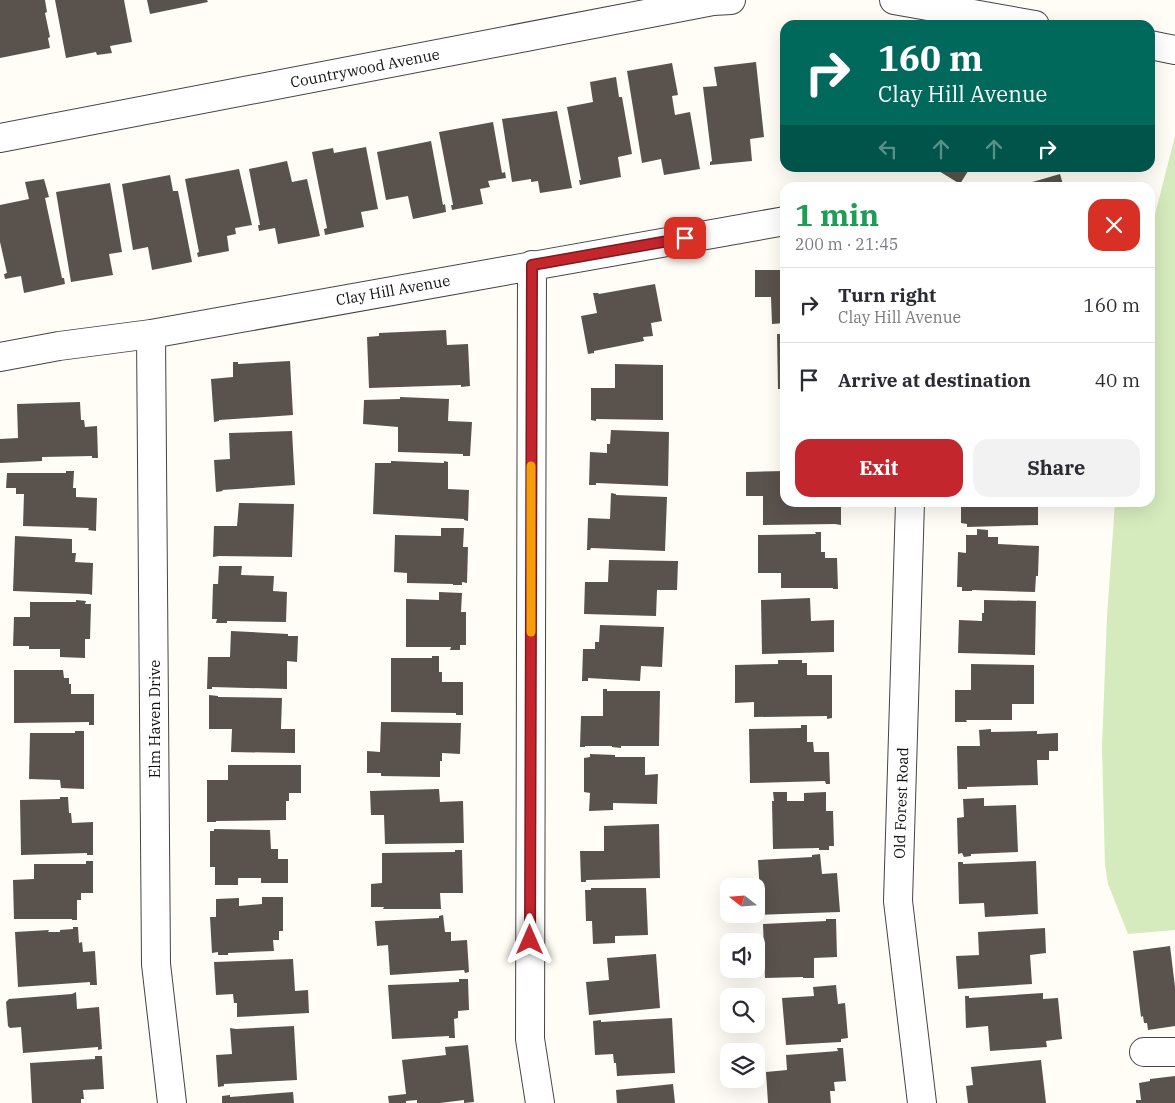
<!DOCTYPE html>
<html lang="en">
<head>
<meta charset="utf-8">
<style>
	body { margin:0; font-family:"IBM Plex Serif",serif; background:#f2f2f3; color:#2b2b33; height:100vh; display:flex; flex-direction:column; font-size:19px; white-space:nowrap }
	* { box-sizing:border-box; margin:0 }
	p { font-size:16px; color:#7c7c81 }
	.icon { flex:none; width:28px; height:28px; fill:none; stroke:currentColor; stroke-width:2; stroke-linecap:round; stroke-linejoin:round }
	.map { position:relative; flex:1; overflow:hidden }
	.details { position:absolute; left:780px; top:182px; width:375px; height:325px; display:flex; flex-direction:column; background:#fff; border-radius:15px; box-shadow:0 5px 20px #0002 }
	.details>* { flex:none }
	.guide { position:absolute; left:780px; top:20px; width:375px; height:152px; border-radius:15px; box-shadow:0 5px 20px #0002; background:#00695c; color:#fff; overflow:hidden }
	.needle { width:32px; rotate:287deg }
	.buttons { position:absolute; left:720px; top:878px; display:grid; gap:10px }
	.buttons a { display:grid; place-items:center; width:45px; height:45px; border-radius:10px; background:#fff; box-shadow:0 5px 20px #0002; font-size:25px }
	.pin { position:absolute; display:grid; place-items:center; width:42px; height:42px; color:#fff; margin:-21px; border-radius:10px; box-shadow:0 2px 8px #0006 }
	.me { position:absolute; width:55px; margin:-28px; rotate:0deg; stroke-linejoin:round; filter:drop-shadow(0 0 4px #0008) }
	.turn { display:flex; align-items:center; gap:18px; height:105px; padding:0 15px; font-size:22px }
	.turn .icon { width:65px; height:65px; stroke-width:2.5 }
	.turn b { display:block; font-size:35px; line-height:42px }
	.lanes { display:flex; align-items:center; height:48px; padding:0 15px; background:#0003; justify-content:center; gap:25px; direction:ltr }
	.lanes .off { opacity:.35 }
	.round { display:grid; place-items:center; flex:none; width:52px; height:52px; border-radius:15px; background:#f2f2f3 }
	.summary { display:flex; align-items:center; justify-content:space-between; height:85px; padding:0 15px }
	h1 { font-size:30px; font-weight:800; line-height:38px; color:#1e9e55 }
	.action { display:flex; gap:10px; margin-top:auto; padding:10px 15px }
	.action a { flex:1; height:58px; border-radius:15px; background:#c4262e; color:#fff; font-size:20px; font-weight:800; line-height:58px; text-align:center }
	.action a+a { background:#f2f2f3; color:#2b2b33 }
	ul { padding:0; list-style:none }
	li { display:flex; align-items:center; gap:15px; height:75px; padding:0 15px; border-top:1px solid #e1e1e2 }
	li div { flex:1 }
	li b { display:block; font-size:19px }
	li em { font-style:normal }
	.map>svg:first-child { display:block }
</style>
</head>
<body>
<div class="map">
<svg width="1175" height="1103" viewBox="0 0 1175 1103">
	<rect width="100%" height="100%" fill="#fffdf5"/>
	<path fill="#d5ebbd" d="M 1175,136 L 1175,930 L 1128,934 L 1108,884 L 1105,865 L 1102,747 L 1107,616 L 1115,503 L 1150,502 L 1150,234 Z"/>
	<path fill="#5a524d" d="M 0,0 L 45,0 L 47,12 L 45,13 L 50,37 L 48,38 L 50,48 L 0,58 Z
		M 55,0 L 124,0 L 132,42 L 110,46 L 112,53 L 97,55 L 96,52 L 66,58 Z
		M 147,0 L 207,0 L 208,2 L 150,14 Z
		M 756,62 L 764,137 L 750,139 L 752,161 L 710,165 L 710,162 L 712,161 L 703,87 L 717,86 L 714,67 Z
		M 672,63 L 678,95 L 672,96 L 675,115 L 690,112 L 700,169 L 664,175 L 661,159 L 642,163 L 627,71 Z
		M 616,77 L 619,97 L 622,97 L 632,154 L 618,157 L 621,177 L 580,185 L 579,180 L 581,180 L 567,107 L 593,102 L 590,82 Z
		M 783,110 L 785,110 L 785,124 L 781,123 Z
		M 557,111 L 572,188 L 540,193 L 538,181 L 531,182 L 531,179 L 512,182 L 502,119 Z
		M 493,122 L 502,173 L 505,172 L 506,178 L 488,181 L 490,187 L 480,189 L 483,204 L 452,210 L 451,205 L 453,205 L 439,132 Z
		M 431,141 L 443,205 L 445,204 L 446,212 L 413,219 L 408,196 L 386,200 L 377,152 Z
		M 366,147 L 378,209 L 361,212 L 364,227 L 325,235 L 324,229 L 327,228 L 312,152 L 333,148 L 334,153 Z
		M 287,161 L 292,182 L 307,179 L 320,236 L 278,244 L 275,228 L 259,231 L 258,225 L 260,225 L 249,169 Z
		M 934,168 L 970,168 L 960,184 Z
		M 239,169 L 252,225 L 235,228 L 236,234 L 227,236 L 229,251 L 198,257 L 197,253 L 199,252 L 185,179 Z
		M 1060,174 L 1064,188 L 1015,188 L 1015,187 Z
		M 170,175 L 173,191 L 178,191 L 192,262 L 152,270 L 148,247 L 133,250 L 122,184 Z
		M 44,179 L 49,197 L 45,198 L 62,278 L 64,278 L 65,284 L 24,293 L 21,276 L 5,279 L 4,274 L 7,273 L 0,242 L 0,205 L 29,199 L 25,182 Z
		M 110,183 L 122,252 L 109,254 L 113,275 L 71,282 L 56,192 Z
		M 755,270 L 785,270 L 785,323 L 772,324 L 771,297 L 755,297 Z
		M 655,284 L 662,321 L 651,323 L 653,336 L 643,337 L 644,341 L 594,351 L 594,353 L 588,354 L 581,316 L 597,313 L 593,293 L 598,293 L 599,294 Z
		M 446,330 L 447,345 L 468,344 L 470,386 L 461,387 L 461,385 L 369,388 L 367,337 L 379,336 L 379,333 Z
		M 777,334 L 785,334 L 785,389 L 778,389 Z
		M 290,361 L 293,415 L 219,420 L 219,421 L 214,422 L 211,379 L 233,377 L 233,362 L 238,362 L 238,364 Z
		M 615,364 L 663,365 L 663,420 L 596,419 L 596,421 L 591,420 L 591,388 L 615,388 Z
		M 400,397 L 449,399 L 448,421 L 472,422 L 470,456 L 463,456 L 463,454 L 398,452 L 398,427 L 363,424 L 364,400 L 400,399 Z
		M 80,402 L 81,420 L 84,420 L 85,427 L 97,426 L 98,458 L 92,458 L 92,456 L 42,457 L 42,461 L 0,463 L 0,439 L 18,438 L 17,404 Z
		M 611,430 L 669,432 L 668,486 L 596,483 L 596,485 L 589,485 L 590,452 L 607,453 L 607,444 L 610,444 Z
		M 292,431 L 295,485 L 222,490 L 223,491 L 216,492 L 214,460 L 230,459 L 229,433 Z
		M 391,461 L 444,463 L 444,461 L 448,462 L 448,489 L 469,490 L 468,521 L 464,520 L 464,519 L 373,514 L 375,463 L 391,463 Z
		M 66,471 L 74,471 L 73,488 L 76,488 L 76,497 L 97,498 L 96,531 L 88,530 L 89,528 L 23,526 L 24,494 L 16,494 L 16,488 L 6,488 L 7,473 L 66,473 Z
		M 785,471 L 785,502 L 841,502 L 841,525 L 835,524 L 763,525 L 763,496 L 746,496 L 746,472 Z
		M 611,493 L 616,494 L 616,495 L 667,497 L 665,551 L 591,548 L 590,550 L 587,550 L 588,518 L 610,519 Z
		M 961,502 L 1038,502 L 1038,525 L 967,527 L 967,524 L 961,523 Z
		M 239,503 L 294,504 L 292,557 L 219,556 L 213,557 L 214,526 L 237,526 Z
		M 441,528 L 464,528 L 463,547 L 468,547 L 467,583 L 462,582 L 462,585 L 453,585 L 453,584 L 407,583 L 407,573 L 394,572 L 395,535 L 441,536 Z
		M 977,529 L 988,530 L 988,537 L 998,537 L 998,544 L 1039,546 L 1038,576 L 1036,576 L 1035,592 L 972,590 L 972,591 L 962,591 L 962,587 L 957,587 L 958,552 L 966,553 L 966,535 L 977,535 Z
		M 815,532 L 821,532 L 821,552 L 825,552 L 825,558 L 837,558 L 838,589 L 833,589 L 833,588 L 781,588 L 781,573 L 758,573 L 758,535 L 816,534 Z
		M 15,536 L 72,539 L 72,553 L 76,553 L 75,562 L 93,563 L 92,595 L 89,594 L 13,591 Z
		M 609,560 L 678,561 L 677,590 L 657,590 L 656,616 L 584,614 L 585,582 L 608,582 Z
		M 219,566 L 242,566 L 241,575 L 274,576 L 273,591 L 287,592 L 286,622 L 227,621 L 227,623 L 216,623 L 217,619 L 212,619 L 213,584 L 218,584 Z
		M 439,592 L 462,593 L 461,612 L 466,612 L 466,645 L 460,645 L 460,650 L 450,650 L 451,647 L 406,647 L 406,599 L 439,600 Z
		M 810,598 L 811,621 L 834,620 L 834,652 L 762,654 L 761,600 Z
		M 76,600 L 86,601 L 85,604 L 91,604 L 90,639 L 85,639 L 85,658 L 60,657 L 60,649 L 29,649 L 29,646 L 13,646 L 14,617 L 30,617 L 30,602 L 76,602 Z
		M 984,600 L 1036,601 L 1035,655 L 958,653 L 959,620 L 982,621 L 982,613 L 984,613 Z
		M 600,625 L 664,627 L 662,667 L 641,666 L 640,681 L 588,678 L 588,681 L 582,681 L 583,649 L 595,649 L 595,642 L 599,642 Z
		M 231,631 L 288,634 L 288,636 L 298,636 L 297,662 L 287,661 L 287,689 L 212,687 L 212,689 L 207,689 L 208,657 L 230,657 Z
		M 432,656 L 439,656 L 439,672 L 442,672 L 442,682 L 463,682 L 463,715 L 456,715 L 456,713 L 391,712 L 391,658 L 432,658 Z
		M 778,660 L 802,660 L 802,663 L 807,663 L 807,675 L 832,675 L 832,718 L 827,719 L 827,716 L 754,717 L 754,702 L 735,703 L 735,665 L 778,664 Z
		M 971,664 L 1034,665 L 1034,704 L 1012,704 L 1012,720 L 966,720 L 967,722 L 955,722 L 955,690 L 971,690 Z
		M 14,670 L 63,670 L 64,678 L 69,678 L 69,684 L 71,684 L 71,694 L 94,694 L 94,725 L 89,725 L 89,722 L 14,723 Z
		M 603,689 L 607,689 L 607,691 L 660,691 L 659,746 L 621,746 L 621,748 L 612,747 L 612,746 L 585,746 L 585,747 L 580,747 L 581,716 L 603,716 Z
		M 209,695 L 218,696 L 218,697 L 282,698 L 281,729 L 295,729 L 295,753 L 231,752 L 232,729 L 209,729 Z
		M 381,722 L 461,723 L 460,754 L 442,753 L 442,761 L 440,761 L 440,777 L 381,776 L 381,773 L 367,773 L 367,751 L 380,752 Z
		M 801,725 L 807,725 L 807,742 L 813,742 L 814,752 L 829,752 L 830,784 L 826,784 L 825,781 L 750,783 L 749,729 L 801,728 Z
		M 991,729 L 991,732 L 1037,731 L 1037,734 L 1058,733 L 1058,751 L 1049,751 L 1049,760 L 1037,760 L 1038,785 L 967,787 L 967,789 L 958,789 L 957,746 L 980,746 L 979,730 Z
		M 75,731 L 84,731 L 84,789 L 61,788 L 60,780 L 29,779 L 30,733 L 75,733 Z
		M 590,754 L 615,755 L 615,757 L 645,757 L 645,775 L 658,774 L 657,804 L 613,803 L 613,810 L 589,811 L 590,793 L 584,792 L 584,758 L 590,757 Z
		M 228,765 L 301,765 L 301,793 L 289,793 L 289,801 L 286,801 L 286,820 L 216,821 L 216,822 L 207,822 L 207,780 L 228,780 Z
		M 439,789 L 440,802 L 463,801 L 464,843 L 385,844 L 384,815 L 371,815 L 370,791 Z
		M 773,792 L 787,792 L 787,801 L 804,801 L 804,793 L 826,792 L 826,811 L 833,811 L 834,846 L 829,846 L 829,850 L 819,850 L 819,848 L 773,849 L 772,801 L 774,801 Z
		M 60,797 L 68,797 L 69,813 L 71,813 L 72,823 L 93,822 L 93,855 L 87,855 L 87,853 L 21,855 L 20,800 L 60,799 Z
		M 984,798 L 984,806 L 1016,805 L 1018,852 L 971,854 L 971,856 L 964,857 L 962,853 L 958,854 L 957,818 L 964,817 L 963,799 Z
		M 659,824 L 660,878 L 586,880 L 586,882 L 581,882 L 580,851 L 604,851 L 604,826 Z
		M 214,829 L 270,830 L 271,849 L 278,849 L 278,859 L 288,859 L 288,883 L 261,883 L 261,878 L 238,878 L 238,885 L 215,885 L 215,867 L 210,867 L 210,831 L 214,831 Z
		M 455,850 L 462,850 L 463,893 L 440,893 L 441,909 L 383,909 L 384,907 L 371,907 L 371,884 L 382,883 L 382,853 L 455,852 Z
		M 820,854 L 822,874 L 837,873 L 840,912 L 757,915 L 756,895 L 760,895 L 758,860 L 812,857 L 812,855 Z
		M 86,861 L 93,861 L 93,893 L 81,893 L 81,900 L 77,900 L 77,920 L 72,920 L 72,919 L 14,919 L 13,880 L 34,879 L 34,864 L 86,864 Z
		M 1036,861 L 1038,914 L 985,917 L 984,903 L 959,904 L 958,862 L 963,862 L 963,864 Z
		M 591,888 L 646,888 L 648,935 L 615,936 L 615,943 L 593,944 L 592,921 L 586,921 L 585,890 L 591,890 Z
		M 262,897 L 283,897 L 283,931 L 279,931 L 279,940 L 273,940 L 274,951 L 228,953 L 228,955 L 218,955 L 218,952 L 212,953 L 210,917 L 216,917 L 216,899 L 239,898 L 239,906 L 262,904 Z
		M 443,915 L 445,932 L 451,932 L 451,941 L 467,940 L 469,972 L 465,973 L 464,970 L 390,975 L 388,945 L 377,946 L 375,921 L 439,918 L 439,916 Z
		M 826,919 L 836,919 L 837,957 L 814,958 L 814,978 L 803,978 L 803,977 L 765,978 L 763,924 L 826,921 Z
		M 73,927 L 78,927 L 79,943 L 82,942 L 83,952 L 95,951 L 97,985 L 90,985 L 90,982 L 18,987 L 15,932 L 49,930 L 48,932 L 60,932 L 60,930 L 73,929 Z
		M 1045,928 L 1046,953 L 1030,955 L 1032,984 L 958,989 L 956,956 L 979,955 L 978,932 Z
		M 1170,946 L 1175,987 L 1175,1026 L 1148,1030 L 1147,1023 L 1144,1023 L 1143,1016 L 1141,1017 L 1133,951 Z
		M 656,954 L 660,1008 L 589,1015 L 586,982 L 609,980 L 607,958 Z
		M 293,959 L 295,991 L 308,990 L 309,1013 L 237,1017 L 237,1003 L 234,1003 L 233,994 L 216,995 L 214,962 Z
		M 459,979 L 468,979 L 469,1010 L 458,1011 L 458,1018 L 454,1019 L 455,1038 L 449,1038 L 449,1036 L 392,1039 L 388,985 L 459,982 Z
		M 836,985 L 838,1004 L 845,1003 L 848,1038 L 841,1039 L 841,1042 L 786,1045 L 782,998 L 814,996 L 813,987 Z
		M 76,992 L 77,1009 L 99,1007 L 102,1049 L 98,1050 L 98,1047 L 23,1053 L 21,1027 L 10,1028 L 8,1026 L 6,1002 L 9,999 L 72,994 Z
		M 1043,993 L 1043,999 L 1058,998 L 1062,1039 L 1046,1041 L 1047,1047 L 990,1051 L 988,1026 L 966,1028 L 965,996 L 969,996 L 969,998 Z
		M 672,1018 L 675,1073 L 617,1076 L 616,1063 L 614,1063 L 613,1054 L 595,1055 L 593,1021 L 601,1020 L 601,1022 Z
		M 294,1026 L 297,1080 L 224,1084 L 224,1086 L 218,1087 L 216,1055 L 232,1054 L 230,1028 L 236,1029 Z
		M 468,1045 L 474,1102 L 464,1103 L 464,1100 L 440,1103 L 417,1103 L 417,1100 L 406,1101 L 406,1103 L 389,1103 L 388,1096 L 406,1094 L 402,1060 L 446,1055 L 445,1047 Z
		M 837,1048 L 843,1048 L 846,1081 L 834,1082 L 835,1091 L 830,1091 L 831,1103 L 768,1103 L 766,1072 L 787,1070 L 786,1055 L 838,1051 Z
		M 95,1056 L 102,1056 L 104,1089 L 83,1090 L 84,1099 L 81,1099 L 81,1103 L 32,1103 L 30,1063 L 95,1059 Z
		M 1041,1060 L 1046,1103 L 968,1103 L 966,1086 L 973,1085 L 971,1067 Z
		M 1175,1076 L 1175,1103 L 1136,1103 L 1136,1100 L 1141,1100 L 1139,1083 L 1150,1081 L 1150,1079 Z
		M 673,1084 L 675,1103 L 617,1103 L 616,1090 Z
		M 293,1092 L 294,1103 L 222,1103 L 222,1096 L 230,1095 L 230,1097 Z"/>
	<g fill="none" stroke-linecap="round" stroke-linejoin="round">
		<defs>
			<path id="minor" d="M 894,0 L 1035,25
				M 1150,45 L 1175,50
				M 0,138 L 713,1 L 731,0
				M 532,265 L 530,1039 L 540,1103
				M 151,334 L 156,964 L 172,1103
				M 0,357 L 59,346 L 151,334 L 785,221
				M 910,502 L 898,901 L 922,1103
				M 1144,1052 L 1175,1052"/>
		</defs>
		<use href="#minor" stroke="#444" stroke-width="30"/>
		<use href="#minor" stroke="#fff" stroke-width="28"/>
	</g>
	<g fill="none" stroke-linecap="round" stroke-linejoin="round">
		<defs>
			<path id="route" d="M 530,940 L 532,265 L 685,238"/>
		</defs>
		<use href="#route" stroke="#7f191e" stroke-width="12"/>
		<use href="#route" stroke="#c4262e" stroke-width="9"/>
		<path stroke="#f59e0b" stroke-width="9" d="M 531,632 L 531,466"/>
	</g>
	<g text-anchor="middle" dominant-baseline="central" stroke-width="5" stroke-linejoin="round" paint-order="stroke">
		<g font-size="15" fill="#111" stroke="#fff">
			<text transform="translate(365 68) rotate(-11)">Countrywood Avenue</text>
			<text transform="translate(393 290) rotate(-10)">Clay Hill Avenue</text>
			<text transform="translate(154 719) rotate(-90)">Elm Haven Drive</text>
			<text transform="translate(901 803) rotate(-88)">Old Forest Road</text>
		</g>
	</g>
</svg>
<div class="buttons">
<a><svg class="needle" viewBox="-14 -14 28 28"><path d="M0-13l5 13h-10z" fill="#e53935"/><path d="M0 13l5-13h-10z" fill="#7c7c81"/></svg></a>
<a><svg class="icon" aria-label="sound" viewBox="0 0 24 24"><path d="M4 9h4l5-4v14l-5-4H4zM17 9q2 3 0 6"/></svg></a>
<a><svg class="icon" aria-label="search" viewBox="0 0 24 24"><circle cx="10" cy="10" r="6"/><path d="M15 15l6 6"/></svg></a>
<a><svg class="icon" aria-label="layers" viewBox="0 0 24 24"><path d="M12 4l9 5-9 5-9-5zM3 14l9 5 9-5"/></svg></a>
</div>
<div class="pin" style="left:685px;top:238px;background:#d93025"><svg class="icon" aria-label="arrive" viewBox="0 0 24 24"><path d="M6 21V4h12l-3 4 3 4H6"/></svg></div>
<svg class="me" style="left:530px;top:940px" viewBox="-20 -20 40 40"><path d="M0-17L14 15 0 8-14 15z" fill="#c4262e" stroke="#fff" stroke-width="4"/></svg>
<div class="guide">
<div class="turn"><svg class="icon" aria-label="right" viewBox="0 0 24 24"><path d="M7 20v-9h11M14 6l5 5-5 5"/></svg><div><b>160 m</b>Clay Hill Avenue</div></div>
<div class="lanes"><svg class="icon off" aria-label="left" viewBox="0 0 24 24"><path d="M17 20v-9H6M10 6l-5 5 5 5"/></svg><svg class="icon off" aria-label="ahead" viewBox="0 0 24 24"><path d="M12 20V5M6 11l6-6 6 6"/></svg><svg class="icon off" aria-label="ahead" viewBox="0 0 24 24"><path d="M12 20V5M6 11l6-6 6 6"/></svg><svg class="icon" aria-label="right" viewBox="0 0 24 24"><path d="M7 20v-9h11M14 6l5 5-5 5"/></svg></div>
</div>
<section class="details">
<div class="summary"><div><h1>1 min</h1><p>200 m · 21:45</p></div><a class="round" style="background:#d93025;color:#fff"><svg class="icon" aria-label="close" viewBox="0 0 24 24"><path d="M6 6l12 12M18 6L6 18"/></svg></a></div>
<ul>
<li><svg class="icon" aria-label="right" viewBox="0 0 24 24"><path d="M7 20v-9h11M14 6l5 5-5 5"/></svg><div><b>Turn right</b><p>Clay Hill Avenue</p></div><em>160 m</em></li>
<li><svg class="icon" aria-label="arrive" viewBox="0 0 24 24"><path d="M6 21V4h12l-3 4 3 4H6"/></svg><div><b>Arrive at destination</b></div><em>40 m</em></li>
</ul>
<div class="action"><a>Exit</a><a>Share</a></div>
</section>
</div>
</body>
</html>
